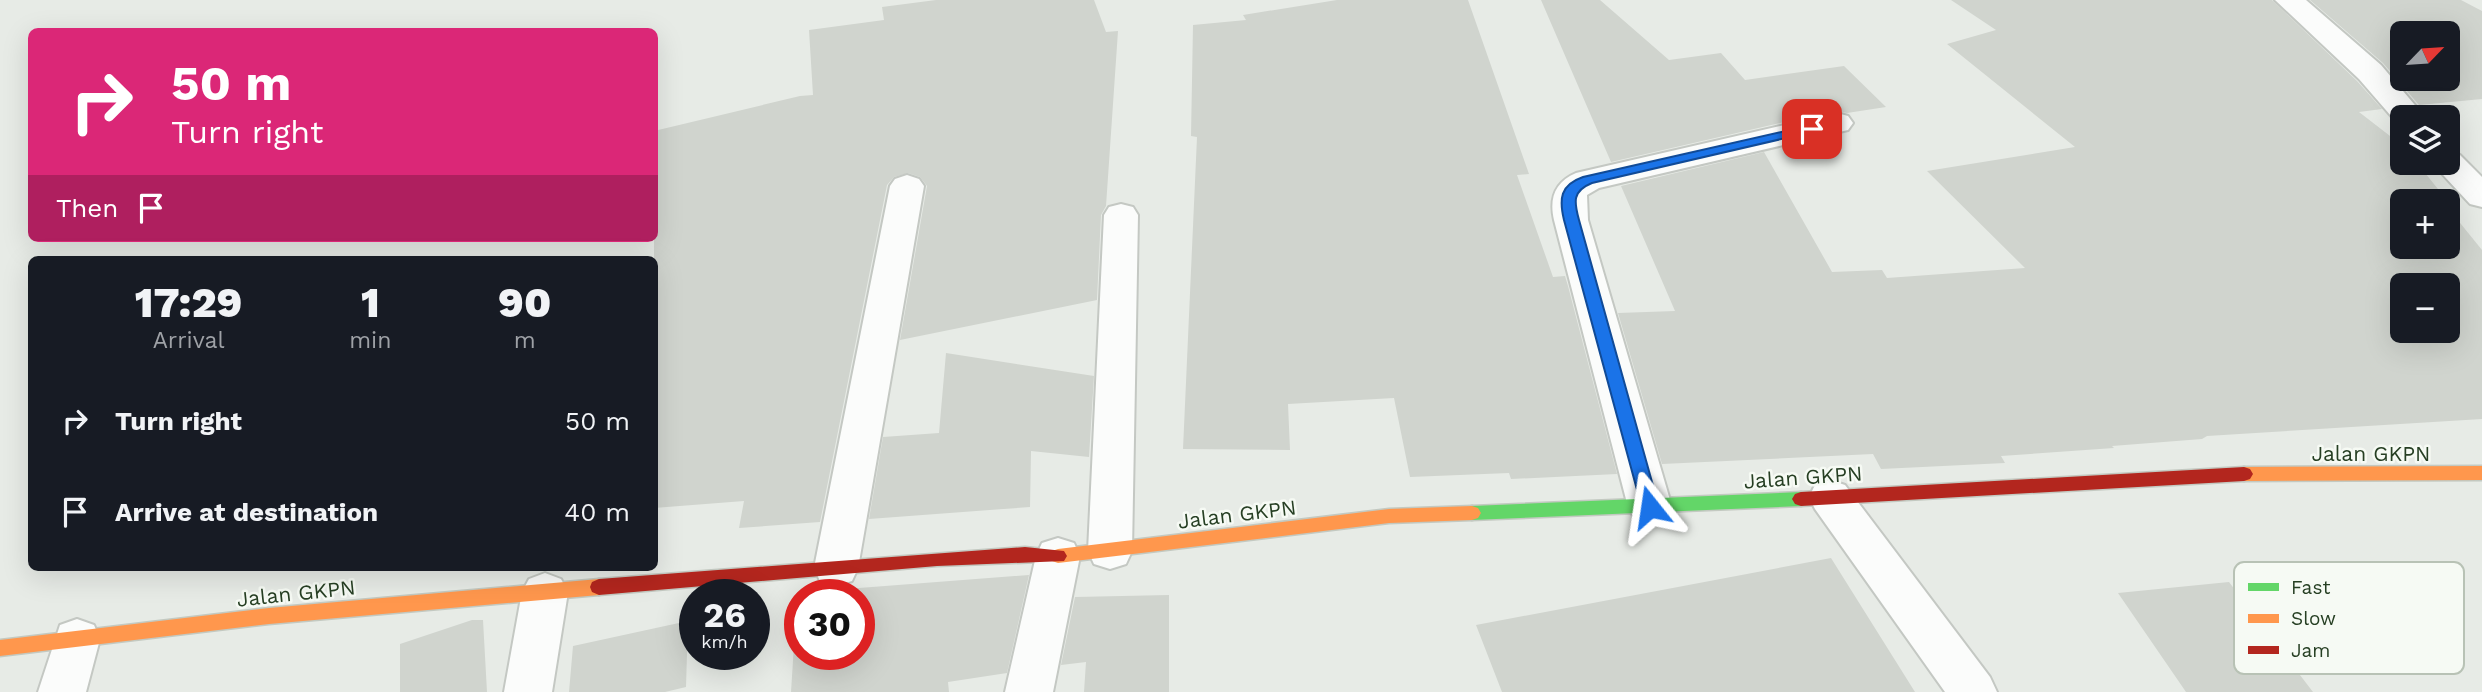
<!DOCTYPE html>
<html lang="en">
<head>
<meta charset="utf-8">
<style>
	body { margin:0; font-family:"Work Sans",sans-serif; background:#20242c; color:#f1f3f6; height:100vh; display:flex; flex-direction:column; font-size:26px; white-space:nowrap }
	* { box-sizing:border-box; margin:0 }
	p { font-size:23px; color:#9ea1a6 }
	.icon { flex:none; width:38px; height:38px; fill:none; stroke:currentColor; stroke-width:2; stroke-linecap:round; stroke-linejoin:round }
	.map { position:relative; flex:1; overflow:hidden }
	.side { position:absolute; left:28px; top:256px; width:630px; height:315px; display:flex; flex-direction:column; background:#171b24; border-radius:10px; box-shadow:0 7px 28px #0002 }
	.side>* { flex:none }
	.top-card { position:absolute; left:28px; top:28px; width:630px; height:214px; border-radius:10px; box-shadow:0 7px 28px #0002; background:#db2777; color:#fff; overflow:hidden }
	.needle { width:46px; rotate:65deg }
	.controls { position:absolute; left:2390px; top:21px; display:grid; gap:14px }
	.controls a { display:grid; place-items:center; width:70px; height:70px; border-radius:10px; background:#171b24; box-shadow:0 7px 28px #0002; font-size:35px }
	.speed { position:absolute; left:679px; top:579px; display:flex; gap:14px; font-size:35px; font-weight:700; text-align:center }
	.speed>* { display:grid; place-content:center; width:91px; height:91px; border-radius:50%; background:#171b24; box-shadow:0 7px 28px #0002; line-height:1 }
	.speed small { font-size:18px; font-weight:400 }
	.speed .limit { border:10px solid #d22; background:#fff; color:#111 }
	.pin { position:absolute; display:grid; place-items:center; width:60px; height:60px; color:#fff; margin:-30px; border-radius:14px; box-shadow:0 4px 10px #0006 }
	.me { position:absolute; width:77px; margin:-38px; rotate:345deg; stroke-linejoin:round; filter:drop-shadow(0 0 5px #0008) }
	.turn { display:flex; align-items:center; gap:24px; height:147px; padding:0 28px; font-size:32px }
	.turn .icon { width:91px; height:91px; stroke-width:2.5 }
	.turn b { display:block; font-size:49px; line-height:60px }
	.then { display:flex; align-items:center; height:66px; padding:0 28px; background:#0003; gap:14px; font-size:26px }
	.eta { display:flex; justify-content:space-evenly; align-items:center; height:119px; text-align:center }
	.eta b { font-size:42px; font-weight:800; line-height:49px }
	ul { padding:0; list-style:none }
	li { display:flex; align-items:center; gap:21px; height:91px; padding:0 28px }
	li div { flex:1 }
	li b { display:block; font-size:26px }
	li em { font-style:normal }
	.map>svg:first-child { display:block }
</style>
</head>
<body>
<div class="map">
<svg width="2482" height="692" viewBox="0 0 2482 692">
	<rect width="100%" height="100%" fill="#e7ebe6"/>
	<path fill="#d0d4ce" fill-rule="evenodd" d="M 936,0 L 1094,0 L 1106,32 L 1118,31 L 1106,206 L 1101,215 L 1097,300 L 900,340 L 927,186 L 920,177 L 908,173 L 894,177 L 887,185 L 820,522 L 739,528 L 744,501 L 654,508 L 654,131 L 800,96 L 813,95 L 809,30 L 884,20 L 882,7 Z
		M 1337,0 L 1468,0 L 1529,174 L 1517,175 L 1553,277 L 1565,276 L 1568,286 L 1617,474 L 1511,479 L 1509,473 L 1410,477 L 1394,398 L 1288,404 L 1290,450 L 1183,449 L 1197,137 L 1191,136 L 1193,25 L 1246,20 L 1243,15 Z
		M 1541,0 L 1600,0 L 1669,60 L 1721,53 L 1745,80 L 1844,66 L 1886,107 L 1847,113 L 1836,110 L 1611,162 Z
		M 1951,0 L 2272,0 L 2357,81 L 2382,109 L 2359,112 L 2403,146 L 2403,163 L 2417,163 L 2442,194 L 2437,194 L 2443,201 L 2403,201 L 2403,247 L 2448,247 L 2448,208 L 2482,250 L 2482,419 L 2207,436 L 2202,439 L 2112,446 L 2114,448 L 2001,456 L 2005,463 L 1881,469 L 1873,454 L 1662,464 L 1618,313 L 1675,311 L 1621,186 L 1764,152 L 1832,272 L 1882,270 L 1887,278 L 2025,268 L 1927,171 L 2075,147 L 1947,44 L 1996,30 ZM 2403,285 L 2448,285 L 2448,331 L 2403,331 Z
		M 2310,0 L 2461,0 L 2482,11 L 2482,99 L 2419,105 L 2383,63 ZM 2403,33 L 2448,33 L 2448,79 L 2403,79 Z
		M 946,353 L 1094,376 L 1089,457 L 1031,451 L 1030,507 L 869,519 L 883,437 L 939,433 Z
		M 1831,558 L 1915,692 L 1502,692 L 1476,625 Z
		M 1029,575 L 1007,673 L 948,682 L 949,692 L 791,692 L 797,597 L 800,597 L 800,654 L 859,654 L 859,595 L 808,595 L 833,590 Z
		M 2229,582 L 2313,692 L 2186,692 L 2118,593 Z
		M 1169,595 L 1169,692 L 1084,692 L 1086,662 L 1061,665 L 1075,597 Z
		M 472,620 L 483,620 L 487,692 L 400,692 L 400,644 Z
		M 688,621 L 686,687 L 665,692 L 569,692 L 573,646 Z"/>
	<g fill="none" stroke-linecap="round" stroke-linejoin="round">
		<defs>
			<path id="street" d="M 2275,0 L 2306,0 L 2381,65 L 2425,117 L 2403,117 L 2403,125 L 2398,124 L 2359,79 Z
				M 1837,113 L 1848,116 L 1853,123 L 1848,130 L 1599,188 L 1587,195 L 1588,220 L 1672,507 L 1665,519 L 1650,524 L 1635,519 L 1628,507 L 1554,220 C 1549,198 1555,182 1576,173 Z
				M 2448,152 L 2460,155 L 2482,177 L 2482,207 L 2470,204 L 2432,163 L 2448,163 Z
				M 907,175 L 919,179 L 924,186 L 858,568 L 852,581 L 836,586 L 820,581 L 814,568 L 890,186 L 895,179 Z
				M 1121,204 L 1133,207 L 1138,215 L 1132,551 L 1126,564 L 1110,569 L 1094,564 L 1088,551 L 1104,215 L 1109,207 Z
				M 1830,480 L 1845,485 L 1990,677 L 1997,692 L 1945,692 L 1815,509 L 1809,497 L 1815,485 Z
				M 1058,538 L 1074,543 L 1080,556 L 1053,692 L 1005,692 L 1036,556 L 1042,543 Z
				M 545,573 L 561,579 L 568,592 L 552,692 L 504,692 L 522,592 L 529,579 Z
				M 77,619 L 94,625 L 100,639 L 86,692 L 38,692 L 60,625 Z"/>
			<path id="fast" d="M 1801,492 L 1807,494 L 1810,499 L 1807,504 L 1801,506 L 1472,520 L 1466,518 L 1463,513 L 1466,508 L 1472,506 Z"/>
			<path id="slow" d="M 2482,466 L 2482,480 L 2244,481 L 2238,479 L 2235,474 L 2238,469 L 2244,467 Z
				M 1472,506 L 1478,508 L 1481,513 L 1478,518 L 1472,520 L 1389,523 L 1058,563 L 1052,561 L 1049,556 L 1052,551 L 1058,549 L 1389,509 Z
				M 599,579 L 606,582 L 608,587 L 606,592 L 599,595 L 269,624 L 0,656 L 0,640 L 269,608 Z"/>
			<path id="jam" d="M 2244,467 L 2250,469 L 2253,474 L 2250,479 L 2244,481 L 1801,506 L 1795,504 L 1792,499 L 1795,494 L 1801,492 Z
				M 1025,547 L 1064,551 L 1067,556 L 1064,561 L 937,566 L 599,595 L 592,592 L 590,587 L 592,582 L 599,579 Z"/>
		</defs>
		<use href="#street" stroke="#c4c8c3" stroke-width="4"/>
		<use href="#fast" stroke="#c3c9c1" stroke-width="3"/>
		<use href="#slow" stroke="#c3c9c1" stroke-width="3"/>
		<use href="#jam" stroke="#c3c9c1" stroke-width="3"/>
		<use href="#street" fill="#fbfcfb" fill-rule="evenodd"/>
		<use href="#fast" fill="#63d668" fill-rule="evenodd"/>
		<use href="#slow" fill="#ff974d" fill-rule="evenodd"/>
		<use href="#jam" fill="#b3261e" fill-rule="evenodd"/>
	</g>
	<path fill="#1a73e8" stroke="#114b97" stroke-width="2" d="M 1812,125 L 1816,126 L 1816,131 L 1592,183 C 1572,191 1574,202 1579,220 L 1659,507 L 1656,512 L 1643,512 L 1564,220 C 1559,199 1560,185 1583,177 Z"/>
	<g text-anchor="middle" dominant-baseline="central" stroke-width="5" stroke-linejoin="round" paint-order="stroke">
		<g font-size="21" fill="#263f23" stroke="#f6faf4">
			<text x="2371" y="453">Jalan GKPN</text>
			<text transform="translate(1803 477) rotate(-4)">Jalan GKPN</text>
			<text transform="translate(1237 514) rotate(-7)">Jalan GKPN</text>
			<text transform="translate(296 593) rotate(-6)">Jalan GKPN</text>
		</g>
	</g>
	<rect x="2234" y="562" width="230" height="112" rx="10" fill="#f6faf4" stroke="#b8c2b5" stroke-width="2"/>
	<rect x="2248" y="583" width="31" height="8" fill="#63d668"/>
	<rect x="2248" y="614" width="31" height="9" fill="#ff974d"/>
	<rect x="2248" y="646" width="31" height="8" fill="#b3261e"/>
	<g font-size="19" fill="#263f23">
		<text x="2291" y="594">Fast</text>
		<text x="2291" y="625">Slow</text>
		<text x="2291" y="657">Jam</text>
	</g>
</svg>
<div class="controls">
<a><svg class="needle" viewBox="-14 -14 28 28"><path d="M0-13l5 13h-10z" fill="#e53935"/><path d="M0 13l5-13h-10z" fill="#9ea1a6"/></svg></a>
<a><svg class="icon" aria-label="layers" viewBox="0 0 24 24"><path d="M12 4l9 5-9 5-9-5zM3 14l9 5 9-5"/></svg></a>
<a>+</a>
<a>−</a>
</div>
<div class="speed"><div>26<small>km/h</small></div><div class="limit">30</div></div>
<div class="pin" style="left:1812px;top:129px;background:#d93025"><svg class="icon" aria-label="arrive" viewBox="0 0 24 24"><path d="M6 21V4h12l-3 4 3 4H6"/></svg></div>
<svg class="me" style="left:1650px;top:507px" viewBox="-20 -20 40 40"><path d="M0-17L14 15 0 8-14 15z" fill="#1a73e8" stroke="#fff" stroke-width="4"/></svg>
<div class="top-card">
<div class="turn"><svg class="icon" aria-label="right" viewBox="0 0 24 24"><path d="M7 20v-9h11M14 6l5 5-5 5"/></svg><div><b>50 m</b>Turn right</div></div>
<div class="then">Then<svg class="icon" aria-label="arrive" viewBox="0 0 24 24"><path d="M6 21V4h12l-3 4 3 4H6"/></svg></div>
</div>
<section class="side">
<div class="eta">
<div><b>17:29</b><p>Arrival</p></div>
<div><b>1</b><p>min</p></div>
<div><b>90</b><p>m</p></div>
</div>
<ul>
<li><svg class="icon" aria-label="right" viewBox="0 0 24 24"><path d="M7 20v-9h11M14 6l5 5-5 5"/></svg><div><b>Turn right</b></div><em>50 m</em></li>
<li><svg class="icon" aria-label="arrive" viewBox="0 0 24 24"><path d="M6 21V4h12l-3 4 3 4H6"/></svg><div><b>Arrive at destination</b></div><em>40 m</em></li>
</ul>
</section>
</div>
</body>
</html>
